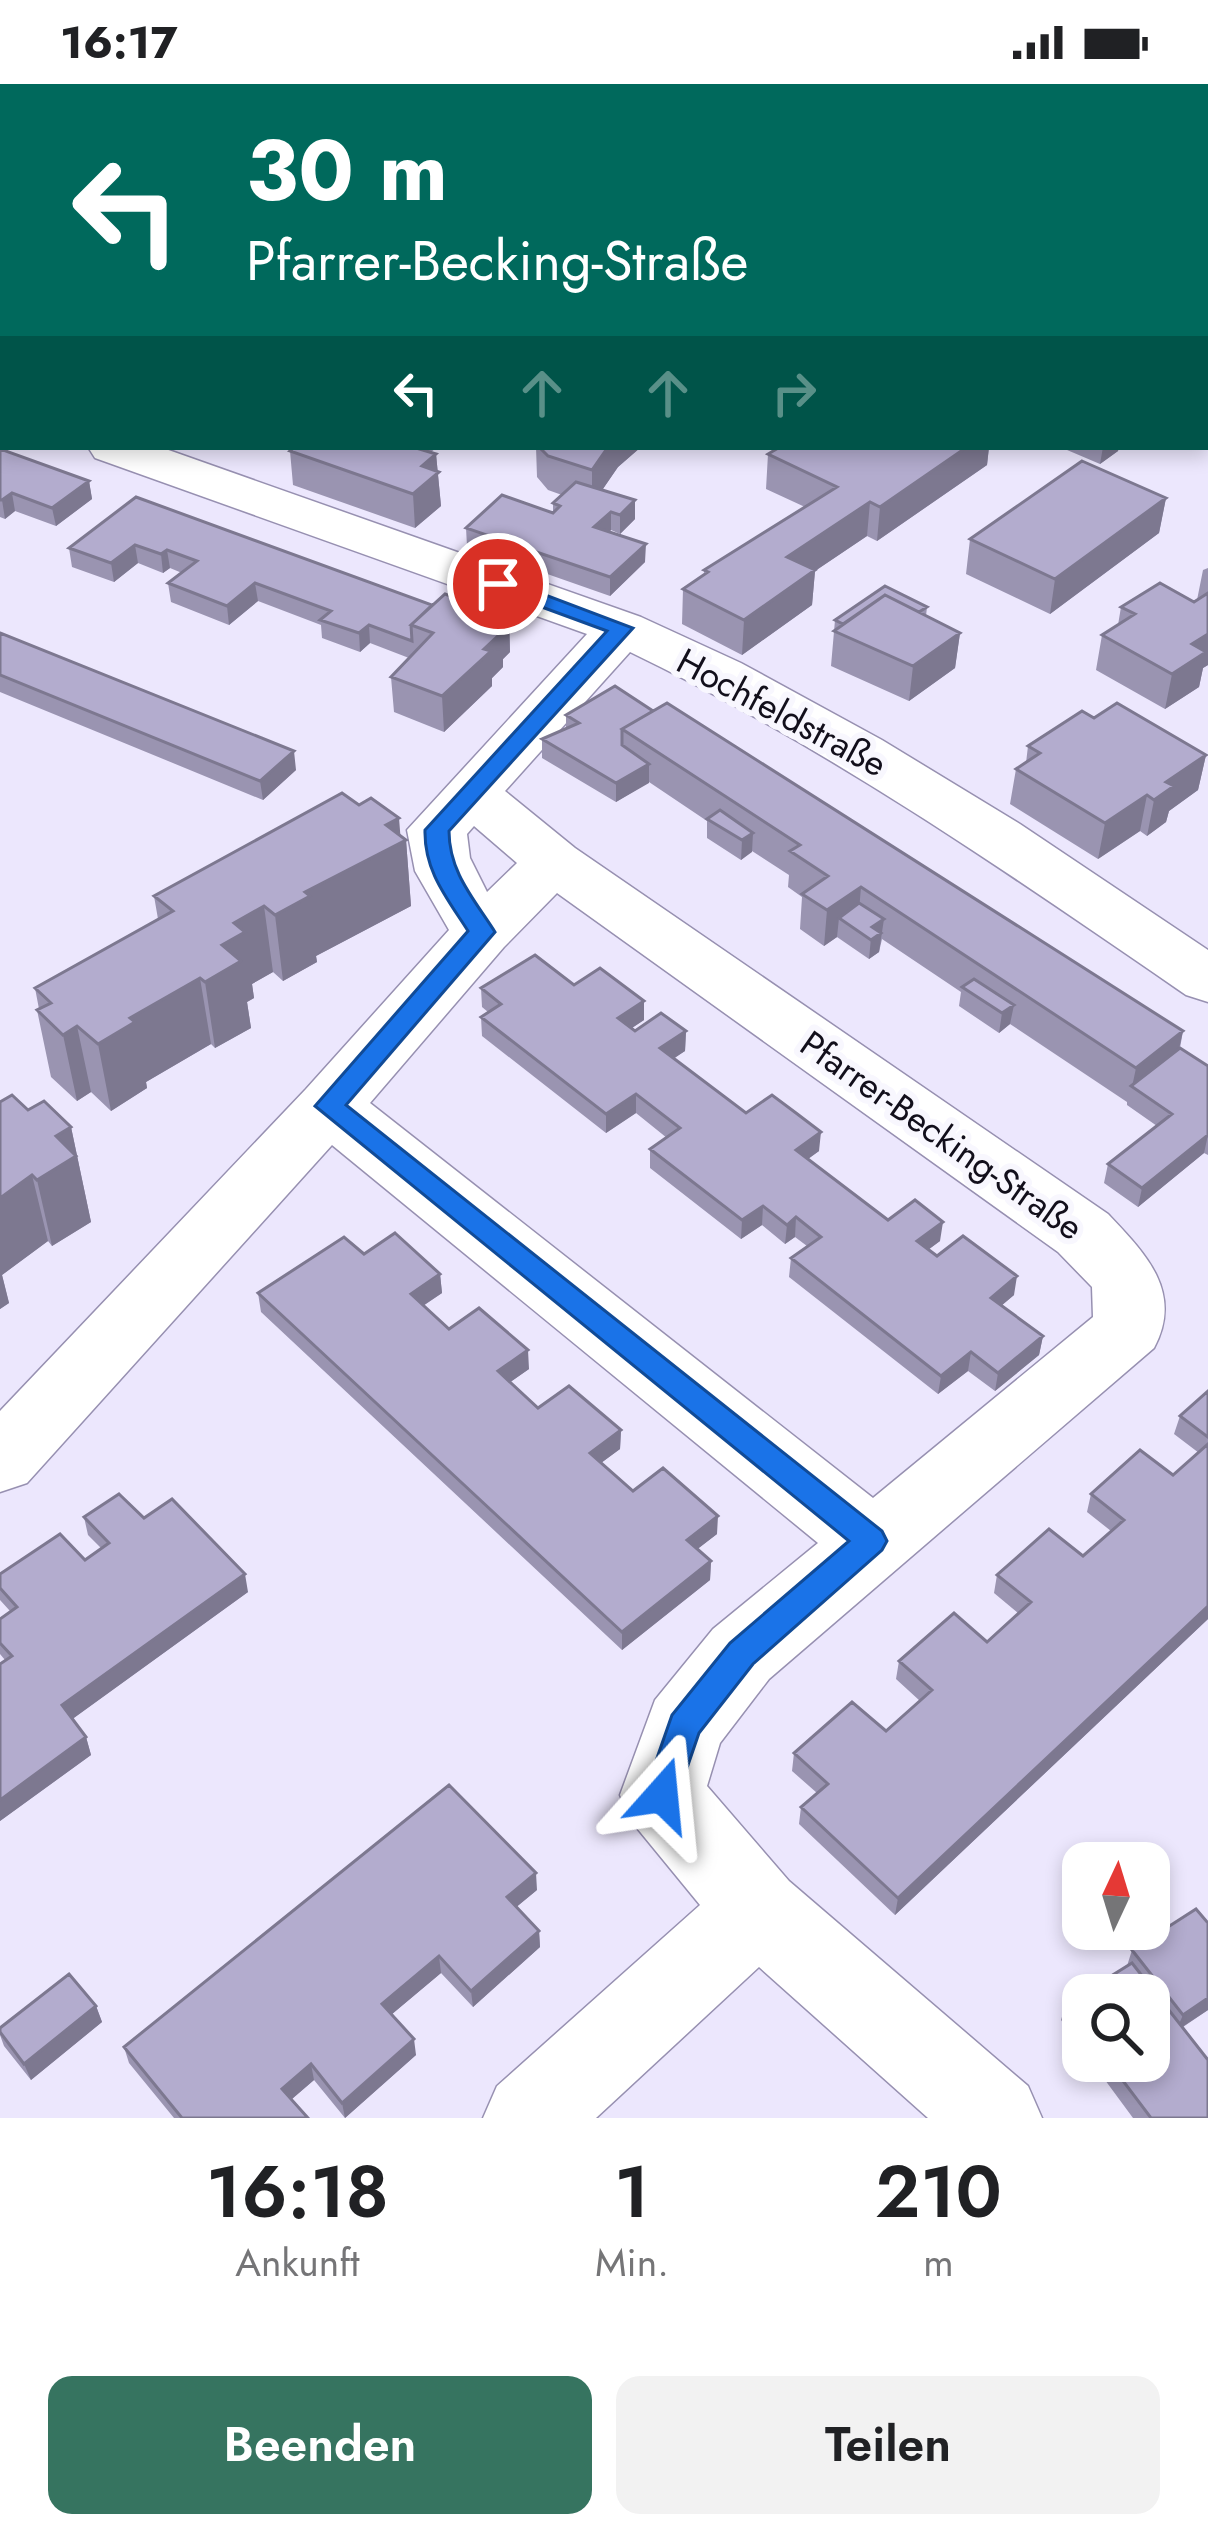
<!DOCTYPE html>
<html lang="de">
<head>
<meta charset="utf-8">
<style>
	body { margin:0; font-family:Jost,sans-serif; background:#f2f2f2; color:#202124; height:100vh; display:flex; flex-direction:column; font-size:45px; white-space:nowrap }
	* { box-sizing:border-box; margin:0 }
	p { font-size:39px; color:#757577 }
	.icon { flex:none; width:66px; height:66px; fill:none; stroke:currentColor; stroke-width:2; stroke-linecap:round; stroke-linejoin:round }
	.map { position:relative; height:2034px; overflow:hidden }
	.sheet { display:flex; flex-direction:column; background:#fff; flex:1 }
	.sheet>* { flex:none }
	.banner { position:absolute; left:0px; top:0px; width:1209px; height:366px; box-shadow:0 6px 18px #0003; background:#00695c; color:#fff; overflow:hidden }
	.needle { width:78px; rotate:4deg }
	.tools { position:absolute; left:1062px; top:1758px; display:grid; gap:24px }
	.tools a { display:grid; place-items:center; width:108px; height:108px; border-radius:24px; background:#fff; box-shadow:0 6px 18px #0003; font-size:60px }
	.pin { position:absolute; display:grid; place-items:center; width:102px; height:102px; color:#fff; margin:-51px; border:6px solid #fff; border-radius:50%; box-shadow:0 3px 12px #0007 }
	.me { position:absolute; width:132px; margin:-66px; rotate:18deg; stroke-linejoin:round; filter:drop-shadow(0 0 9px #0008) }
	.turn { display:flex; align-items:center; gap:42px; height:252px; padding:0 48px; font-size:54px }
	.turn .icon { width:156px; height:156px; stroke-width:2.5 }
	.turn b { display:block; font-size:84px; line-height:102px }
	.lanes { display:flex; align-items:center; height:114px; padding:0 48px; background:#0003; justify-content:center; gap:60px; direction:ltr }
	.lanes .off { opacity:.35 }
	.eta { display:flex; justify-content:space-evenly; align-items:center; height:204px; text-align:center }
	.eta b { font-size:72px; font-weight:600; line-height:84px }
	.button { display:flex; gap:24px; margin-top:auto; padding:24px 48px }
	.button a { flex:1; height:138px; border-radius:24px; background:#367460; color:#fff; font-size:48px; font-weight:600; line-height:138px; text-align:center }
	.button a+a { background:#f2f2f2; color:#202124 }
	.status { display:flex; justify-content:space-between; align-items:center; height:84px; padding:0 60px; background:#fff; direction:ltr }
	.status svg { height:33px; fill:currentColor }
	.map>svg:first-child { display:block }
</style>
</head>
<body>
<div class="status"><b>16:17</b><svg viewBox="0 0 49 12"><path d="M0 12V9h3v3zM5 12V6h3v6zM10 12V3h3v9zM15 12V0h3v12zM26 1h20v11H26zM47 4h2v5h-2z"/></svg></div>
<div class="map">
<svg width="1208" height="2034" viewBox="0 0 1208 2034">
	<rect width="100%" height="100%" fill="#ece7fd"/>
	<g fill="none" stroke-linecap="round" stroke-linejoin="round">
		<defs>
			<path id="minor" d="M 1206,163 L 1208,163 L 1208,190 L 1206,190 Z
				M 0,308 L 3,309 L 3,339 L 0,338 Z
				M 88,363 L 160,363 L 641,533 L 741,579 L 882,656 L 1020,740 L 1208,866 L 1208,918 L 1186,911 C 1006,787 827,663 630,568 L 505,707 L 575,764 L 1108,1130 C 1145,1169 1184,1208 1154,1264 L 769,1595 L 720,1659 L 707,1702 L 789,1797 L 1028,2002 L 1042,2034 L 928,2034 L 759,1883 L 596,2034 L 483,2034 L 497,2002 L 700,1821 L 632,1738 L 620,1711 L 655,1616 L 713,1545 L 818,1459 L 332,1061 L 27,1399 L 0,1408 L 0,1327 L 306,1005 L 449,846 L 415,787 L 407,746 L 587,550 L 95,374 ZM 474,742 L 517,779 L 487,808 L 470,774 L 467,750 ZM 557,809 L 1058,1168 L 1092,1203 L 1093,1233 L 873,1414 L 370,1019 L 504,863 Z"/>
		</defs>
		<use href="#minor" stroke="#9790b1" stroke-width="3"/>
		<use href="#minor" fill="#fff" fill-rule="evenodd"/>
	</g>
	<path fill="#9a94b1" d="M 823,0 L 875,0 L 870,3 L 831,3 Z
		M 886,0 L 988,0 L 988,3 L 886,3 Z
		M 3,65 L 3,150 L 0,149 L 0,67 Z
		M 0,194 L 3,195 L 3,284 L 0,283 Z
		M 295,363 L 437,363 L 430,369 L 436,370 L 441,422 L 415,444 L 293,401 L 290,367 Z
		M 536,363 L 641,363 L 618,383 L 602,406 L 635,435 L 620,450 L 611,446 L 609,448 L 645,478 L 610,512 L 467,462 L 466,444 L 553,429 L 553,419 L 562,411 L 548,406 L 537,393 Z
		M 780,363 L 989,363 L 987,381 L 877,457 L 867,452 L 815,487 L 812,521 L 742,571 L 682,540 L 683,505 L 704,491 L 704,486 L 805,423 L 766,405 L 768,370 Z
		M 1060,363 L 1119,363 L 1118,367 L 1100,380 Z
		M 0,365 L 89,397 L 92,415 L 56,442 L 15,427 L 5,435 L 0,433 Z
		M 136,413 L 432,521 L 509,533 L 510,568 L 503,575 L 503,583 L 492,594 L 492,602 L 444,648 L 394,628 L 391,593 L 409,574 L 370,559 L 360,568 L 322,554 L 321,541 L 258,517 L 229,541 L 171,518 L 168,499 L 182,489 L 170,484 L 163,489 L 138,479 L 114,498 L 72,483 L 69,464 Z
		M 1166,414 L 1159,449 L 1050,530 L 966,490 L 970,455 Z
		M 1208,484 L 1208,581 L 1203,584 L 1199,603 L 1165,625 L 1096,586 L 1102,551 L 1118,541 L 1121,523 L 1194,518 L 1197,516 L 1203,486 Z
		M 927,523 L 926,532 L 960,549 L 955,584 L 909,617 L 831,582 L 835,536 Z
		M 0,549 L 296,686 L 263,716 L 0,608 Z
		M 653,627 L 1183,947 L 1180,964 L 1208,982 L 1208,1071 L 1204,1069 L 1138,1123 L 1104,1099 L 1108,1080 L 1157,1042 L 1127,1021 L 1127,1018 L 1010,940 L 999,949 L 959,922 L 961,908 L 882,855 L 879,868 L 869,875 L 837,853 L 824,862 L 800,845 L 802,813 L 788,803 L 789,791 L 752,767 L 741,776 L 707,754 L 707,737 L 649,698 L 616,718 L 542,674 L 542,655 L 566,644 L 566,631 Z
		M 1094,634 L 1206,671 L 1198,706 L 1169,727 L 1166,738 L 1147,752 L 1140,747 L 1098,775 L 1010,720 L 1016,685 L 1026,679 L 1028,662 Z
		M 400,751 L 406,756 L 411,822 L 316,872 L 317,878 L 283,897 L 273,888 L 252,900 L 254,914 L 247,918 L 251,944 L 215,964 L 211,960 L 146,998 L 147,1004 L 111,1027 L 91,1008 L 77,1017 L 51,993 L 37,926 L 39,925 L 35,904 L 158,835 L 154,812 Z
		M 574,901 L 644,917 L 644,936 L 632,944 L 635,947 L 686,947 L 685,967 L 673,974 L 746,1029 L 819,1067 L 808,1075 L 888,1136 L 940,1157 L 928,1166 L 937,1172 L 1014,1211 L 1002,1221 L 1043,1252 L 1039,1271 L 995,1307 L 968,1287 L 938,1310 L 789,1193 L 791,1174 L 807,1162 L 795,1153 L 785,1160 L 762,1141 L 741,1155 L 650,1084 L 650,1065 L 667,1054 L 636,1029 L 606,1049 L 482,952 L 481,933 L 488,928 L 482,923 L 481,904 Z
		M 0,1018 L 71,1043 L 91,1138 L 52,1162 L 48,1157 L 2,1191 L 9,1219 L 0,1225 Z
		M 364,1170 L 440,1190 L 442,1209 L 423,1222 L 449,1245 L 529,1285 L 510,1298 L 538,1324 L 621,1346 L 620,1365 L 601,1379 L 633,1407 L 717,1450 L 697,1465 L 711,1477 L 710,1496 L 622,1566 L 261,1228 L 258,1209 Z
		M 1208,1307 L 1208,1535 L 895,1831 L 799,1740 L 801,1723 L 817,1709 L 792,1687 L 794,1669 L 886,1647 L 920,1617 L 896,1595 L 899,1577 L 987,1558 L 1018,1529 L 994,1509 L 997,1491 L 1083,1472 L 1111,1447 L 1087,1428 L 1091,1410 L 1173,1391 L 1199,1369 L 1174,1350 L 1180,1332 Z
		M 84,1433 L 144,1434 L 248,1508 L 72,1635 L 86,1653 L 91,1671 L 0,1737 L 0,1580 L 5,1576 L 0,1570 L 0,1535 L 10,1527 L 0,1516 L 0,1490 L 85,1476 L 101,1464 L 88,1451 Z
		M 537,1806 L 516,1823 L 539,1847 L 540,1863 L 473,1923 L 441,1889 L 392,1930 L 416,1971 L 345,2034 L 314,1996 L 292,2015 L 308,2034 L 174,2034 L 129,1979 L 124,1963 Z
		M 1208,1839 L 1208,1926 L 1183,1943 L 1208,2034 L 1133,2034 L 1091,1977 L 1149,1977 L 1083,1911 L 1083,1966 L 1061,1936 L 1066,1920 L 1127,1882 L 1132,1866 Z
		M 96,1922 L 102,1938 L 31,1996 L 4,1962 L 0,1951 L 0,1944 Z"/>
	<path fill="#7d7890" d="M 701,0 L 740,0 L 701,3 Z
		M 855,0 L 875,0 L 870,3 L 855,3 Z
		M 963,0 L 988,0 L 988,3 L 958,3 Z
		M 3,8 L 3,43 L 0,45 L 0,10 Z
		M 1208,80 L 1208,108 L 1206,109 L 1206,81 Z
		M 417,363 L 422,363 L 423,382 L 436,370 L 441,422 L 415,444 L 413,410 Z
		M 608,363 L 641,363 L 618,383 L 592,421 L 592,386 Z
		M 967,363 L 989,363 L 987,381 L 877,457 L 880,423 Z
		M 1103,363 L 1119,363 L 1118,367 L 1100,380 Z
		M 89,397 L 92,415 L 56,442 L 52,424 Z
		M 12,409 L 15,427 L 5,435 L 2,416 Z
		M 1166,414 L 1159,449 L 1050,530 L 1055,495 Z
		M 635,416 L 635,435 L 620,450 L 620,431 Z
		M 870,418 L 867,452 L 815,487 L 812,521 L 742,571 L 744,536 L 787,473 Z
		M 611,428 L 611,446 L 594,461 L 594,443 Z
		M 646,460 L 645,478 L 610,512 L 610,493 Z
		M 135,461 L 138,479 L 114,498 L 111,479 Z
		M 167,466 L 170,484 L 163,489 L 161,470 Z
		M 255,499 L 258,517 L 229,541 L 227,522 Z
		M 509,533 L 510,568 L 503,575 L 503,583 L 492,594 L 492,602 L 444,648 L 442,612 L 484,565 L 496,545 Z
		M 369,541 L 370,559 L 360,568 L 359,549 Z
		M 960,549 L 955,584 L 909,617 L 913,582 Z
		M 1208,550 L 1208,581 L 1203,584 L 1199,603 L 1165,625 L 1172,590 L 1192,560 Z
		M 294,667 L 296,686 L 263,716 L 260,697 Z
		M 1206,671 L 1198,706 L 1169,727 L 1166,738 L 1147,752 L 1154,716 L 1166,698 Z
		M 649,680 L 649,699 L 616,718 L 616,699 Z
		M 1147,711 L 1140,747 L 1098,775 L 1105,739 Z
		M 399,734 L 401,759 L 406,756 L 411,822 L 316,872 L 317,878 L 283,897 L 275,831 L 386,741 Z
		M 753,749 L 752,768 L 741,776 L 742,756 Z
		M 861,803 L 858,839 L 839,834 L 837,853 L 824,862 L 827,826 Z
		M 264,822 L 273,888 L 252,900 L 254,914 L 247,918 L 251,944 L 215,964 L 205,898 L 234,839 Z
		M 884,835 L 879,868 L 869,875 L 872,843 Z
		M 200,894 L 211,960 L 146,998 L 147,1004 L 111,1027 L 98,960 L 130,934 Z
		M 644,917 L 644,936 L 618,953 L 618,934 Z
		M 1014,921 L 1010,940 L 999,949 L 1002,929 Z
		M 77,942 L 91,1008 L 77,1017 L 63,951 Z
		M 686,947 L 685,967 L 660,984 L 660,964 Z
		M 1183,947 L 1175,983 L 1132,1003 L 1136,984 Z
		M 636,1010 L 636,1029 L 606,1049 L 606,1030 Z
		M 71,1043 L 91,1138 L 52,1162 L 37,1096 L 56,1052 Z
		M 821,1048 L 819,1067 L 794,1085 L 796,1066 Z
		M 1208,1051 L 1204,1069 L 1138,1123 L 1142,1104 Z
		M 32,1091 L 48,1157 L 2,1191 L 9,1219 L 0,1225 L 0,1114 Z
		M 763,1122 L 762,1141 L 741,1155 L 742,1136 Z
		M 796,1133 L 795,1153 L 785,1160 L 787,1141 Z
		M 943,1138 L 940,1157 L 914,1176 L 917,1157 Z
		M 440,1190 L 442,1209 L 412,1229 L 411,1210 Z
		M 1017,1192 L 1014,1211 L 988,1233 L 991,1214 Z
		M 1043,1252 L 1039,1271 L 995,1307 L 998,1289 Z
		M 528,1266 L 529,1285 L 499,1306 L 498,1287 Z
		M 971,1268 L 968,1287 L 938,1310 L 941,1292 Z
		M 621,1346 L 620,1365 L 590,1387 L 590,1369 Z
		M 718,1432 L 717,1450 L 686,1474 L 687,1456 Z
		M 711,1477 L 710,1496 L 622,1566 L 622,1548 Z
		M 245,1490 L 248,1508 L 67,1639 L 62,1621 Z
		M 1208,1522 L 1208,1535 L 895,1831 L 898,1814 Z
		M 86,1653 L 91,1671 L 0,1737 L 0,1716 Z
		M 536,1789 L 537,1806 L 508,1830 L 507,1813 Z
		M 539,1847 L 540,1863 L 473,1923 L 471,1907 Z
		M 439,1872 L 441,1889 L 385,1936 L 382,1920 Z
		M 1208,1914 L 1208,1926 L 1176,1947 L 1183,1931 Z
		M 96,1922 L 102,1938 L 31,1996 L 24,1980 Z
		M 414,1955 L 416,1971 L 345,2034 L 342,2019 Z
		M 311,1980 L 314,1996 L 286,2020 L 282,2005 Z"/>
	<path fill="#b3acce" stroke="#7d7890" stroke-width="3" d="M 0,0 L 14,0 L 10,3 L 3,3 L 3,8 L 0,10 Z
		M 592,0 L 640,0 L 635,3 L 594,3 L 597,2 Z
		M 644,0 L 668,0 L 677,3 L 644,3 Z
		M 931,0 L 963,0 L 958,3 L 940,3 Z
		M 1022,0 L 1053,0 L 1048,3 L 1017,3 Z
		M 0,93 L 3,93 L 3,133 L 0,132 Z
		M 0,209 L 3,209 L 3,253 L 0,252 Z
		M 295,363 L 417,363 L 416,364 L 436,370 L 422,382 L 439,388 L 413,410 L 290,367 Z
		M 539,363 L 608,363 L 592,386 L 548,372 Z
		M 780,363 L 967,363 L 880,423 L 870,418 L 787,473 L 815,486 L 744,536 L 683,505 L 708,488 L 704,486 L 837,403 L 768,370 Z
		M 0,365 L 89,397 L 52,424 L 12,409 L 2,416 L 0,416 Z
		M 1082,377 L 1166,414 L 1055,495 L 970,455 Z
		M 576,398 L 635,416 L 620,431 L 611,428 L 594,443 L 646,460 L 610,493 L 466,444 L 502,411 L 553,429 L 560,422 L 553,419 Z
		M 136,413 L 432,521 L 411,541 L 412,557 L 369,541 L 359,549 L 320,536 L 331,527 L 255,499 L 227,522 L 168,499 L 197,477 L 167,466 L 161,470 L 135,461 L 111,479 L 69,464 Z
		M 1160,499 L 1194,518 L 1208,509 L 1208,550 L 1192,560 L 1206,568 L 1172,590 L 1102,551 L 1135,530 L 1121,523 Z
		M 885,502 L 927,523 L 919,528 L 885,511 L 843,540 L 835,536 Z
		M 445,510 L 509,533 L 496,545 L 502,548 L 484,565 L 491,567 L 442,612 L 391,593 L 433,549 L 411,541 Z
		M 885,511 L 960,549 L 913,582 L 834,547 Z
		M 0,549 L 294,667 L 260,697 L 0,591 Z
		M 615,602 L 653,627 L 622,645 L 622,661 L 649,680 L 616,699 L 542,655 L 579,639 L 566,631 Z
		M 667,619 L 1183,947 L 1136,984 L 861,803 L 827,826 L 802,810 L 828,792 L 790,767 L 800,761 L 622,645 Z
		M 1117,619 L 1206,671 L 1166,698 L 1174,702 L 1154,716 L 1147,711 L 1105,739 L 1016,685 L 1040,669 L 1028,662 L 1082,627 L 1094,634 Z
		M 342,709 L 359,721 L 371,714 L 399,734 L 386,741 L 406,756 L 305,808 L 310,812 L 275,831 L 264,822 L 234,839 L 245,848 L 222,861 L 241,877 L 205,898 L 200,894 L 130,934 L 135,938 L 98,960 L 77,942 L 63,951 L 37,926 L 51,919 L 35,904 L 173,827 L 154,812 Z
		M 720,726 L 753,749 L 742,756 L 707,735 Z
		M 859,819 L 884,835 L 872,843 L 881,849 L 871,856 L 839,834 Z
		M 535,871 L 574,901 L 600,884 L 644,917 L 618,934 L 635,947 L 661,929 L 686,947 L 660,964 L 746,1029 L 772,1011 L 796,1029 L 821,1048 L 796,1066 L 888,1136 L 915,1116 L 943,1138 L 917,1157 L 937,1172 L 963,1152 L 1017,1192 L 991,1214 L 1043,1252 L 998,1289 L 971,1268 L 941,1292 L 791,1174 L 821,1153 L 796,1133 L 787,1141 L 763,1122 L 742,1136 L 650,1065 L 680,1044 L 636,1010 L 606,1030 L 481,933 L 501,920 L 481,904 Z
		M 974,895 L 1014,921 L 1002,929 L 962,903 Z
		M 1180,964 L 1208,982 L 1208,1051 L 1142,1104 L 1108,1080 L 1172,1030 L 1131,1002 Z
		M 12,1011 L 28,1026 L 44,1017 L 71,1043 L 56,1052 L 76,1072 L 37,1096 L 32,1091 L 0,1114 L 0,1018 Z
		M 395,1149 L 440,1190 L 411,1210 L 449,1245 L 479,1224 L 528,1266 L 498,1287 L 538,1324 L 569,1302 L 621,1346 L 590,1369 L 633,1407 L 663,1384 L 718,1432 L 687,1456 L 711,1477 L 622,1548 L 258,1209 L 344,1153 L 364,1170 Z
		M 1208,1307 L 1208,1353 L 1180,1332 Z
		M 1208,1360 L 1208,1522 L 898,1814 L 801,1723 L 828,1700 L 794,1669 L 852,1618 L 886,1647 L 932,1606 L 899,1577 L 954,1529 L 987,1558 L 1031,1518 L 997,1491 L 1049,1445 L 1083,1472 L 1124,1436 L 1091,1410 L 1140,1366 L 1173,1391 Z
		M 119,1410 L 144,1434 L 172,1415 L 245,1490 L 62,1621 L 86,1653 L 0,1716 L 0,1580 L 12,1572 L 0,1559 L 0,1535 L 17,1523 L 0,1504 L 0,1490 L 60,1450 L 85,1476 L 109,1459 L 84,1433 Z
		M 449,1701 L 536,1789 L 507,1813 L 539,1847 L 471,1907 L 439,1872 L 382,1920 L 414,1955 L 342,2019 L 311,1980 L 282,2005 L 308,2034 L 182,2034 L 124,1963 Z
		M 1196,1825 L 1208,1839 L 1208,1914 L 1183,1931 L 1132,1866 Z
		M 1132,1879 L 1208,1976 L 1208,2034 L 1151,2034 L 1108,1977 L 1149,1977 L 1149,1911 L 1083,1911 L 1083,1943 L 1066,1920 Z
		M 69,1890 L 96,1922 L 24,1980 L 0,1948 L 0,1944 Z"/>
	<path fill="#1a73e8" stroke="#114b97" stroke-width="3" d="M 498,493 L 633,544 L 449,747 C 449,788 474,815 495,848 L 346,1021 L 882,1447 L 887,1457 L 882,1466 L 753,1580 L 699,1649 L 674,1722 L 662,1727 L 649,1722 L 644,1711 L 672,1631 L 730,1559 L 849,1457 L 315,1022 L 468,847 C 447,814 424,787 425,746 L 607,547 L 490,504 L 490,495 Z"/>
	<g text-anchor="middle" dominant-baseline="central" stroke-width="12" stroke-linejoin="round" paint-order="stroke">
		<g font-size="36" fill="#120f1b" stroke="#f8f7fe">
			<text transform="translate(782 628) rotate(28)">Hochfeldstraße</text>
			<text transform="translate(942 1051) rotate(35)">Pfarrer-Becking-Straße</text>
		</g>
	</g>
</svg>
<div class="tools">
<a><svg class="needle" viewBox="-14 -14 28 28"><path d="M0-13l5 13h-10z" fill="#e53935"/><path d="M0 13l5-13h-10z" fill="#757577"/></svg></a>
<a><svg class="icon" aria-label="search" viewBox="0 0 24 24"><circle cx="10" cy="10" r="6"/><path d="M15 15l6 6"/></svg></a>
</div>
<div class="pin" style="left:498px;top:500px;background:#d93025"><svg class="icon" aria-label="arrive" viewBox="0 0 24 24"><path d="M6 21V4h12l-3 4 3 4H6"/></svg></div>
<svg class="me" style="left:662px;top:1711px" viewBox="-20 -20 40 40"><path d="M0-17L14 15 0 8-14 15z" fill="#1a73e8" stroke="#fff" stroke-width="4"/></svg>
<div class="banner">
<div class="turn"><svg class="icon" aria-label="left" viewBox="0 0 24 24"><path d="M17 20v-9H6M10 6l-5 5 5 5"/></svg><div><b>30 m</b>Pfarrer-Becking-Straße</div></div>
<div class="lanes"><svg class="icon" aria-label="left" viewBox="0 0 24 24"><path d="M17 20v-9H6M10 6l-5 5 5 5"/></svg><svg class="icon off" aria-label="ahead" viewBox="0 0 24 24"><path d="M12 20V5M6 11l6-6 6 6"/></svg><svg class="icon off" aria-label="ahead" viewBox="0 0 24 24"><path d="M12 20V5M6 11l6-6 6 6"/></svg><svg class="icon off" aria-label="right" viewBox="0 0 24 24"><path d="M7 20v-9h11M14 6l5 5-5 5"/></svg></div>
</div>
</div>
<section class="sheet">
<div class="eta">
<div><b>16:18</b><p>Ankunft</p></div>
<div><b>1</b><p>Min.</p></div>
<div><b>210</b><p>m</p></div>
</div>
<div class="button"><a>Beenden</a><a>Teilen</a></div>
</section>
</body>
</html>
